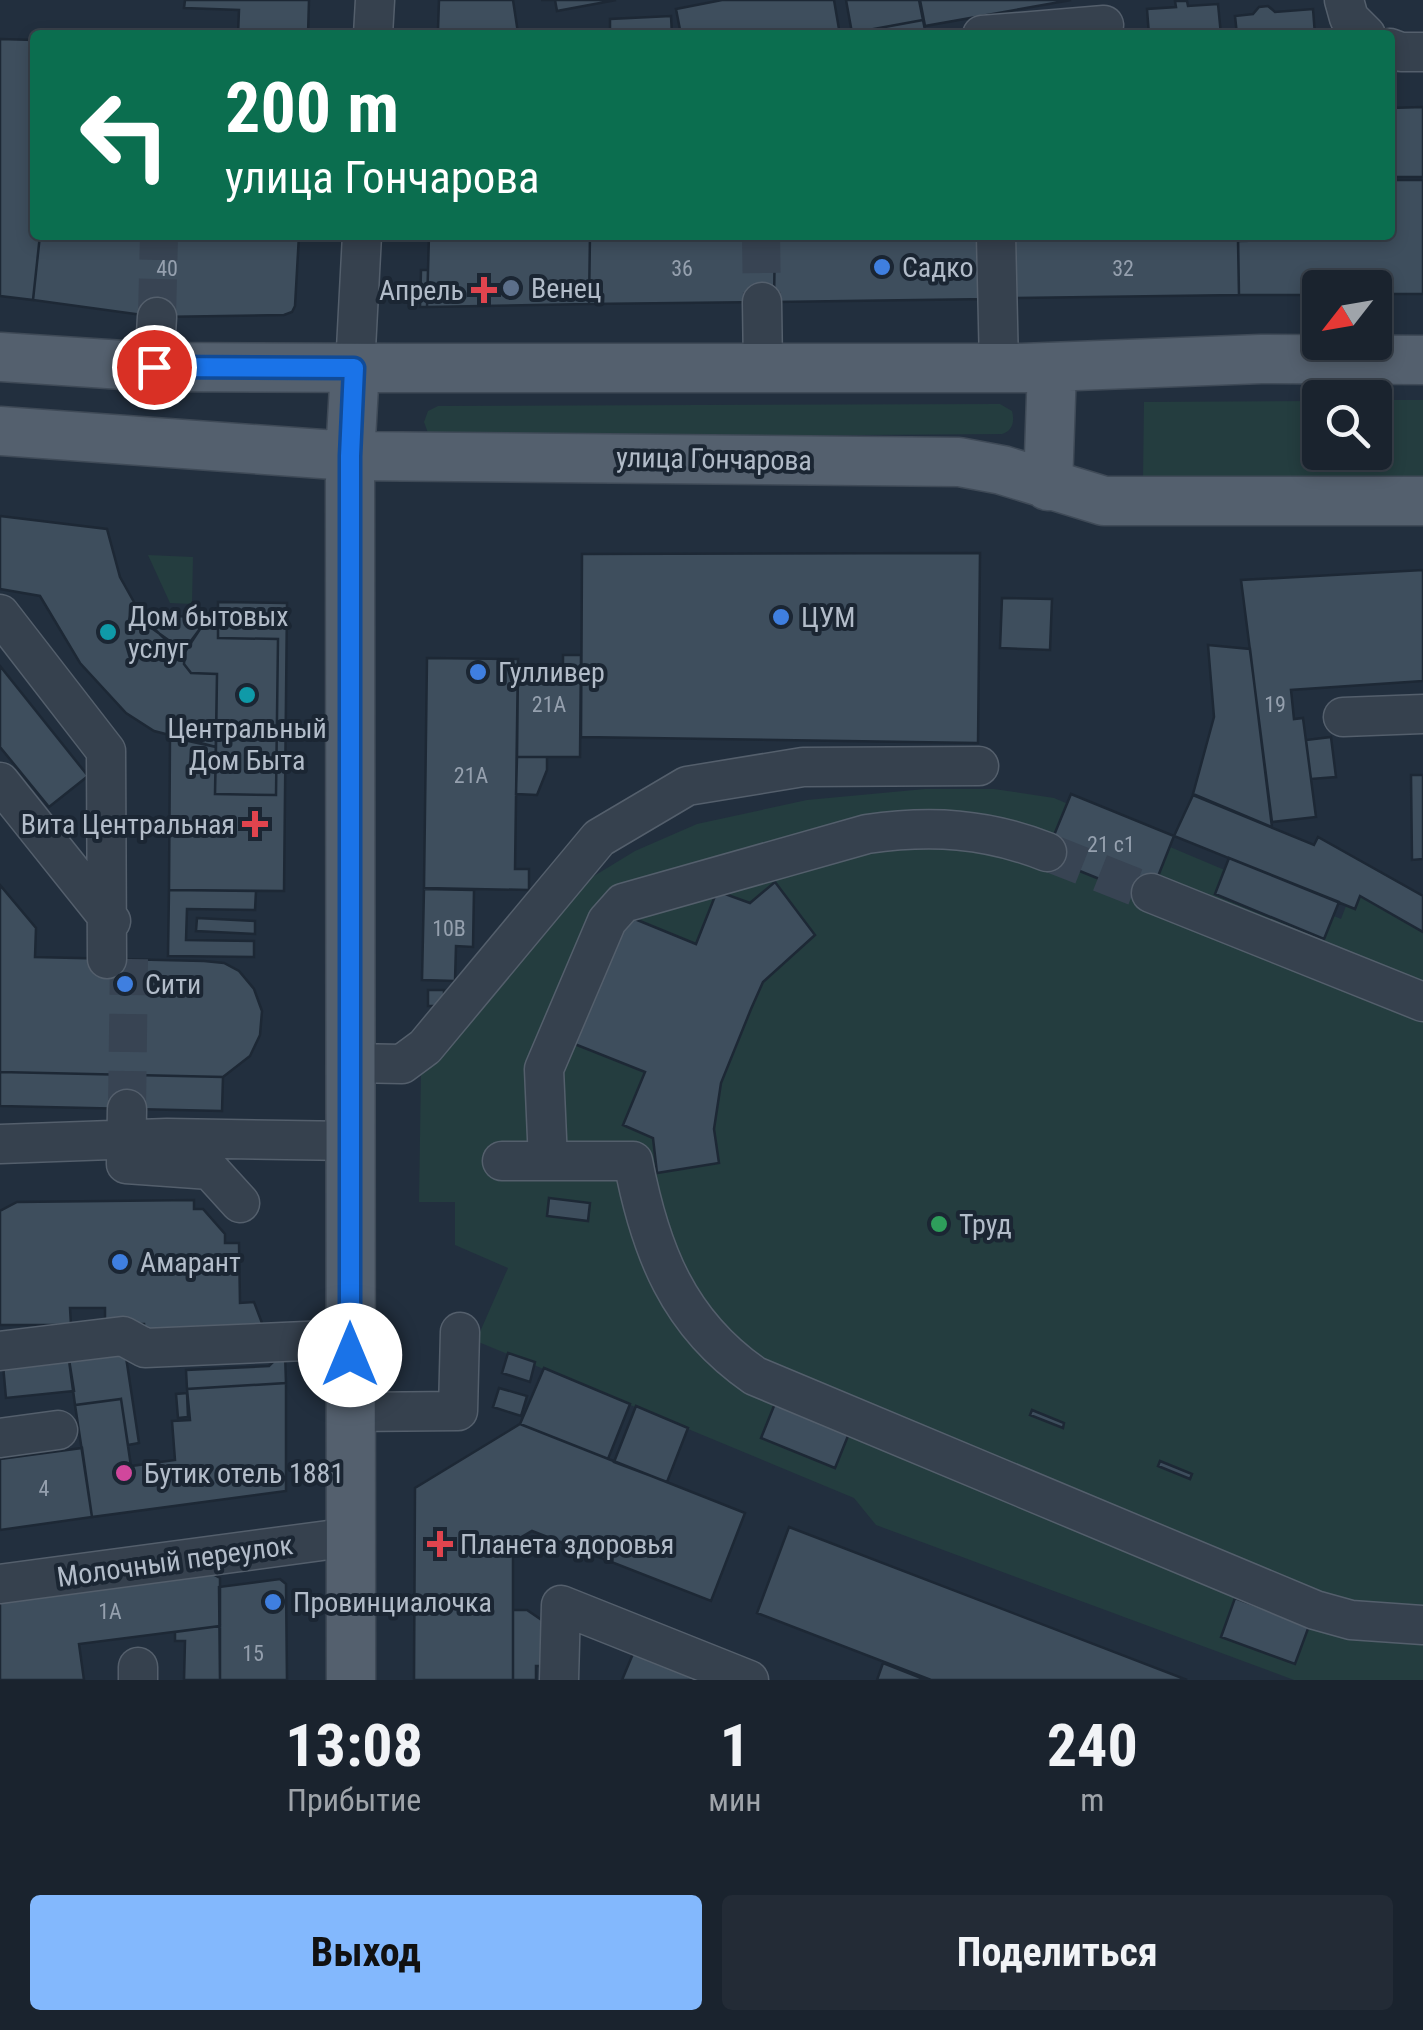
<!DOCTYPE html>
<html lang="ru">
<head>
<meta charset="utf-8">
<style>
	body { margin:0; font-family:"Roboto Condensed",sans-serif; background:#232b36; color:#f1f3f6; height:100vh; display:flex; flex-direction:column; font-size:38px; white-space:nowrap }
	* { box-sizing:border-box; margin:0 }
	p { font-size:32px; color:#9fa4aa }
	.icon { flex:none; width:55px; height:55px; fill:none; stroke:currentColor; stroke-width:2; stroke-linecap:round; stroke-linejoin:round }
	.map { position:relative; height:1680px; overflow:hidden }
	.side { display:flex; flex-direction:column; background:#1a232e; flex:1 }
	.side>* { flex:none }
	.guide { position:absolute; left:30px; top:30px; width:1365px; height:210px; border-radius:10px; box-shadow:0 5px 15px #0003,0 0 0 2px #38404a; background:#0b6e4f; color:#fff; overflow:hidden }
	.needle { width:65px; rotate:239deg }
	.fabs { position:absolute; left:1302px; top:270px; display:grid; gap:20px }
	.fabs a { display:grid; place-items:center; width:90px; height:90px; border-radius:10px; background:#1a232e; box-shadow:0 5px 15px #0003,0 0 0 2px #38404a; font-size:50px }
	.pin { position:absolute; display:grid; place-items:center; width:85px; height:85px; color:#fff; margin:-42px; border:5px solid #fff; border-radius:50%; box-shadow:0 2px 10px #0007 }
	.me { position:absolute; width:110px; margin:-55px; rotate:0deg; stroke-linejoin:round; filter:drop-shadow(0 0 8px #0008) }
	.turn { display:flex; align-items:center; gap:35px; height:210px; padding:0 30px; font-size:45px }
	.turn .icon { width:130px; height:130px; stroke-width:2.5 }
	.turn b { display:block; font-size:70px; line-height:85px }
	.eta { display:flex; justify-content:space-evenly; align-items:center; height:170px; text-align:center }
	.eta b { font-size:60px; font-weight:700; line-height:70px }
	.primary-button { display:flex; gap:20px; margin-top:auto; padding:20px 30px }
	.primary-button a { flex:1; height:115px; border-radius:10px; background:#83b8fd; color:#111; font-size:40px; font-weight:700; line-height:115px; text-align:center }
	.primary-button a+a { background:#232b36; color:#f1f3f6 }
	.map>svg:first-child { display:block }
</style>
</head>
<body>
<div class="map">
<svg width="1423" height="1680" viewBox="0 0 1423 1680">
	<rect width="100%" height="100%" fill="#222f3e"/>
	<path fill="#243d3f" d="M 1375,400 L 1423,400 L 1423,479 L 1143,479 L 1144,402 L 1320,401 L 1320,452 L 1375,452 Z
		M 1000,404 L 1012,411 C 1015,422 1012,431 1002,434 L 439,438 L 428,433 L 424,422 L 428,411 L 438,406 Z
		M 148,555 L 193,557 L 192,604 L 170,603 Z
		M 925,789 L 994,789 L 1054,798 L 1341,919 L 1346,906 L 1356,909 L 1360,896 L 1423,932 L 1423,1680 L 1294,1680 L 876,1525 L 854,1498 L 476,1341 L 508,1268 L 455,1245 L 455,1202 L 419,1202 L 421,1072 L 576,887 L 635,851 L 697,824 L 807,800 Z"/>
	<path fill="#3e4e5d" stroke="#1d2835" stroke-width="2.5" d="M 185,0 L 309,0 L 308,35 L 238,35 L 239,10 L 184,8 Z
		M 439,0 L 513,0 L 518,33 L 438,30 Z
		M 541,0 L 616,0 L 557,11 L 555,0 Z
		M 722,0 L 834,0 L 840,35 L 681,35 L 676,9 Z
		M 846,0 L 919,0 L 923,20 L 852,33 Z
		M 920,0 L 1071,0 L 925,26 Z
		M 1175,1 L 1187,1 L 1188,6 L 1218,4 L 1221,35 L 1149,35 L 1147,9 L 1176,7 Z
		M 1268,6 L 1275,12 L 1313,9 L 1315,35 L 1237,35 L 1235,16 L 1253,14 L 1259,7 Z
		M 671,16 L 672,35 L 527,35 L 610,32 L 610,19 Z
		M 923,20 L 926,35 L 852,35 L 852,33 Z
		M 438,30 L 527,33 L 527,35 L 438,35 Z
		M 0,39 L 35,40 L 35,235 L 40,235 L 33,300 L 0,296 Z
		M 1423,107 L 1423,177 L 1390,177 L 1390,108 Z
		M 1390,180 L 1423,180 L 1423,294 L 1375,294 L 1375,288 L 1320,288 L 1320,295 L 1239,295 L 1238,241 L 1287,240 L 1287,235 L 1390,235 Z
		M 40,235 L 299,235 L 295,306 L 292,312 L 284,315 L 157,317 L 33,300 Z
		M 429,235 L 590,235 L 589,304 L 427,307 Z
		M 590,235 L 775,235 L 774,302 L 589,304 Z
		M 775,235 L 989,235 L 989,299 L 774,302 Z
		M 1007,235 L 1238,235 L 1239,295 L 1007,298 Z
		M 1238,235 L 1287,235 L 1287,240 L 1238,241 Z
		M 421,270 L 428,270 L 427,307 L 420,307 Z
		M 0,516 L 107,529 L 120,577 L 143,618 L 169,643 L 185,652 L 184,664 L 191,673 L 217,674 L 216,747 L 154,731 L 126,713 L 80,663 L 40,596 L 0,589 Z
		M 980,553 L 978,743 L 581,737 L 582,554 Z
		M 1423,570 L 1423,681 L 1291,690 L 1294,719 L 1303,718 L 1316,817 L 1272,822 L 1241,580 Z
		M 1002,598 L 1052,599 L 1050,650 L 1000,648 Z
		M 218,602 L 287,603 L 284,891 L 169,890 L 170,737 L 216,747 L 215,794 L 276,795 L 278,639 L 218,638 Z
		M 166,616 L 218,617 L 218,627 L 202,626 L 185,652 L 153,629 Z
		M 202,626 L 218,627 L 218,638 L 278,639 L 276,795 L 215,794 L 217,674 L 191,673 L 184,664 L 185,649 Z
		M 1208,645 L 1250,649 L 1272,827 L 1193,794 L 1214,717 Z
		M 563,655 L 581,655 L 580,757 L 517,757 L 518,669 L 563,670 Z
		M 427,658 L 518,659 L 515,869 L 529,869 L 529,890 L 424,888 Z
		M 0,666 L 88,776 L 49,807 L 0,747 Z
		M 1331,737 L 1336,777 L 1311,779 L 1306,740 Z
		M 517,757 L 547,757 L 547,770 L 537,795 L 516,794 Z
		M 1411,775 L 1423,775 L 1423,859 L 1412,860 Z
		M 1071,794 L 1174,836 L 1149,899 L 1045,857 Z
		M 1193,795 L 1314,845 L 1318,837 L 1423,896 L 1423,932 L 1360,896 L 1355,909 L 1174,836 Z
		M 1229,858 L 1339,902 L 1324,939 L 1215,894 Z
		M 775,882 L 815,935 L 763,982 L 751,1009 L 721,1083 L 714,1129 L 719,1163 L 657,1173 L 653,1138 L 623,1125 L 645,1072 L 572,1043 L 625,915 L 696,944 L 717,891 L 750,903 Z
		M 0,885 L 36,928 L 35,957 L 204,961 L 224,963 L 239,971 L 254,989 L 262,1011 L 260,1035 L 250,1056 L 223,1077 L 0,1072 Z
		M 424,889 L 474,890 L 473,947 L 456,946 L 455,981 L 422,980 Z
		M 169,890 L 256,891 L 255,910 L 187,909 L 186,940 L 254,941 L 254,957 L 168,956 Z
		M 197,918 L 255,921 L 255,934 L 196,931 Z
		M 428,990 L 444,990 L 444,1006 L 428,1006 Z
		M 0,1072 L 223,1077 L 222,1111 L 0,1106 Z
		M 549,1198 L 590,1203 L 588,1221 L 547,1216 Z
		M 194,1200 L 194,1209 L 203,1209 L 225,1234 L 225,1243 L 239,1243 L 240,1303 L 254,1302 L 265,1331 L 144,1340 L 144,1324 L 105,1324 L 105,1308 L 70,1308 L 71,1325 L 0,1325 L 0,1211 L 17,1202 Z
		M 114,1347 L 126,1357 L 139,1443 L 128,1445 L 121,1399 L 75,1405 L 68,1353 Z
		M 68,1353 L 74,1391 L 6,1398 L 3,1365 Z
		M 282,1353 L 285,1353 L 286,1383 L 187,1389 L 186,1370 L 269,1366 Z
		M 508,1353 L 535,1362 L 530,1382 L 502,1373 Z
		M 544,1368 L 630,1404 L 608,1459 L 520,1424 Z
		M 286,1383 L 286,1491 L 92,1517 L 75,1405 L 121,1399 L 131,1466 L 175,1460 L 172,1421 L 190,1420 L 187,1389 Z
		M 499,1388 L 527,1396 L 521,1416 L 493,1407 Z
		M 187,1393 L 188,1417 L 178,1418 L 176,1394 Z
		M 776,1401 L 850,1431 L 835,1468 L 761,1438 Z
		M 636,1406 L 688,1428 L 667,1482 L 614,1462 Z
		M 1032,1410 L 1064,1423 L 1063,1428 L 1030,1415 Z
		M 520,1424 L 745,1513 L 711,1601 L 532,1531 L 513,1542 L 513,1680 L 414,1680 L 415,1488 Z
		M 82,1448 L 92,1517 L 0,1530 L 0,1459 Z
		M 1160,1461 L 1192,1474 L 1190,1479 L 1158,1466 Z
		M 789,1527 L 1187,1680 L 931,1680 L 757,1613 Z
		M 207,1571 L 220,1578 L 220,1626 L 79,1644 L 84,1680 L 0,1680 L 0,1597 Z
		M 280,1579 L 286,1584 L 287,1680 L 220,1680 L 219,1587 Z
		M 1235,1598 L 1309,1626 L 1295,1664 L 1221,1637 Z
		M 513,1610 L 527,1610 L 546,1623 L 546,1666 L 536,1666 L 536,1680 L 513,1680 Z
		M 220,1626 L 220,1680 L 184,1680 L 185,1641 L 175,1641 L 175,1632 Z
		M 635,1649 L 699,1676 L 697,1680 L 622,1680 Z
		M 883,1663 L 926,1680 L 877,1680 Z"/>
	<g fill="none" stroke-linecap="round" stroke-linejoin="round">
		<path stroke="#384453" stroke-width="38" stroke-dasharray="38 19" stroke-linecap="butt" d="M 761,235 L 762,302
			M 157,317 L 159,235
			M 1047,852 L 1151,893
			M 127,1109 L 129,959"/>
		<defs>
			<path id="minor" d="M 1344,0 L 1349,18 L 1366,35
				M 373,35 L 375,0
				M 982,35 L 1104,25
				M 1390,48 L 1401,52 L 1423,52
				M 996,235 L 999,367
				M 762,302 L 763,368
				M 154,367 L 157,317
				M 355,368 L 362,235
				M 0,614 L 106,751 L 107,959
				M 1343,717 L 1423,714
				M 0,782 L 111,921
				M 1151,893 L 1423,1002
				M 351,1063 L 402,1064 L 425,1047 L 599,838 L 687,786 L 803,767 L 979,766
				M 127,1109 L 126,1164 L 210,1170 L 240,1203
				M 0,1144 L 167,1138 L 351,1141
				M 502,1161 L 633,1161 C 650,1250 678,1323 755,1376 L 1315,1610 L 1351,1620 L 1423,1625
				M 548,1161 L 544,1069 L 607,921 L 623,903 L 867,834 C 931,825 986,828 1047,852
				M 0,1351 L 123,1336 L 145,1348 L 351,1339
				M 351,1412 L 458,1411 L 460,1332
				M 0,1438 L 58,1430
				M 0,1584 L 351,1537
				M 138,1680 L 138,1667
				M 559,1680 L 561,1605 L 749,1680"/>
			<path id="major" d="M 0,357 L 154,367 L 406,368 L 1022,368 L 1261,359 L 1423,360
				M 0,431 L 350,456 L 959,462 L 1002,470 L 1104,501 L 1423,501
				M 1048,486 L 1052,367
				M 351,1680 L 350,456 L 355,368"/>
		</defs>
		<use href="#minor" stroke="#545f6c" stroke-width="41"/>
		<use href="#major" stroke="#3f4a57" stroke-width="51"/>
		<use href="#minor" stroke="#36414e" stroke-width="38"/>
		<use href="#major" stroke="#54606e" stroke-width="48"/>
	</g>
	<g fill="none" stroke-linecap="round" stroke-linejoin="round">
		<defs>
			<path id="route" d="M 154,367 L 354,368 L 350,456 L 350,1355"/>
		</defs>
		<use href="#route" stroke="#114b97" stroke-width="25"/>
		<use href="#route" stroke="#1a73e8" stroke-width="18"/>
	</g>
	<g fill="#3f7fe0" stroke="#1b2633" stroke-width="4">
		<circle cx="882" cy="267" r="10"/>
		<circle cx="781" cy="617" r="10"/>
		<circle cx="478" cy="672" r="10"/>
		<circle cx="125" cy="984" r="10"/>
		<circle cx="120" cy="1262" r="10"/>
		<circle cx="273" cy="1602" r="10"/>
	</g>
	<circle fill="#5c6f8a" stroke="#1b2633" stroke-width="4" cx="511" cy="288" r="10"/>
	<g fill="#e0444e" stroke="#1b2633" stroke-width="4">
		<path d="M479 275h10v10h10v10h-10v10h-10v-10h-10v-10h10z"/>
		<path d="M250 809h10v10h10v10h-10v10h-10v-10h-10v-10h10z"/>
		<path d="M435 1529h10v10h10v10h-10v10h-10v-10h-10v-10h10z"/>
	</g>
	<g fill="#0f9aa8" stroke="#1b2633" stroke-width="4">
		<circle cx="108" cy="632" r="10"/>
		<circle cx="247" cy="695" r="10"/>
	</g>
	<circle fill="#2e9e5b" stroke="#1b2633" stroke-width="4" cx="939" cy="1224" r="10"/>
	<circle fill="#d1479c" stroke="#1b2633" stroke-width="4" cx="124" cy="1473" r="10"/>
	<g text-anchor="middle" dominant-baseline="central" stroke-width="8" stroke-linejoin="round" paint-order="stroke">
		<g font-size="22" fill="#95a0ae">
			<text x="167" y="268">40</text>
			<text x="682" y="268">36</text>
			<text x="1123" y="268">32</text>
			<text x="549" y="704">21А</text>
			<text x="1275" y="704">19</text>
			<text x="471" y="775">21А</text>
			<text x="1111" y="844">21 с1</text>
			<text x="449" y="928">10В</text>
			<text x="44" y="1488">4</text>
			<text x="110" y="1611">1А</text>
			<text x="253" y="1653">15</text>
		</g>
		<g font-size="28" fill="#b2bcc9" stroke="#1b2633" text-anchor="start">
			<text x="902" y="267">Садко</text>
			<text x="531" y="288">Венец</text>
			<text x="464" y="290" text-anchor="end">Апрель</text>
			<text x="128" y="616">Дом бытовых<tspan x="128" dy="32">услуг</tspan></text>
			<text x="801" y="617">ЦУМ</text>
			<text x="498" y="672">Гулливер</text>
			<text x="247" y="728" text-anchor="middle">Центральный<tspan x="247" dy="32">Дом Быта</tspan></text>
			<text x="235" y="824" text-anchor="end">Вита Центральная</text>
			<text x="145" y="984">Сити</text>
			<text x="959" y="1224">Труд</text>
			<text x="140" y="1262">Амарант</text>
			<text x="144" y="1473">Бутик отель 1881</text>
			<text x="460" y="1544">Планета здоровья</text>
			<text x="293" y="1602">Провинциалочка</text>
		</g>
		<g font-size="28" fill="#b2bcc9" stroke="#1b2633">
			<text transform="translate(714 459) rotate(1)">улица Гончарова</text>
			<text transform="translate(175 1561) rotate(-8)">Молочный переулок</text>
		</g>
	</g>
</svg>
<div class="fabs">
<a><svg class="needle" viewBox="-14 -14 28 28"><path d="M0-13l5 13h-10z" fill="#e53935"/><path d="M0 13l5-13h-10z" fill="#9fa4aa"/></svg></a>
<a><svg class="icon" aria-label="search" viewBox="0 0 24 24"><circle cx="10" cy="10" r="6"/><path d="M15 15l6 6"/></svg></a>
</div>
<div class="pin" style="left:154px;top:367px;background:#d93025"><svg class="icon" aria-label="arrive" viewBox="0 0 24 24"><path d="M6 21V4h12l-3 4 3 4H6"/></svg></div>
<svg class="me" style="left:350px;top:1355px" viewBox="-20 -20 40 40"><circle r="19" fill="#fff"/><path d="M0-13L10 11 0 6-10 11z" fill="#1a73e8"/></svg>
<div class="guide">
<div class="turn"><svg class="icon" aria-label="left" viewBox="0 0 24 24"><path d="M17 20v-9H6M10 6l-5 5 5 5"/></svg><div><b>200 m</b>улица Гончарова</div></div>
</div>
</div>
<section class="side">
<div class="eta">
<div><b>13:08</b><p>Прибытие</p></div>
<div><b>1</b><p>мин</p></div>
<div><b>240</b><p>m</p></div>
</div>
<div class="primary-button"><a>Выход</a><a>Поделиться</a></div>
</section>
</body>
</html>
